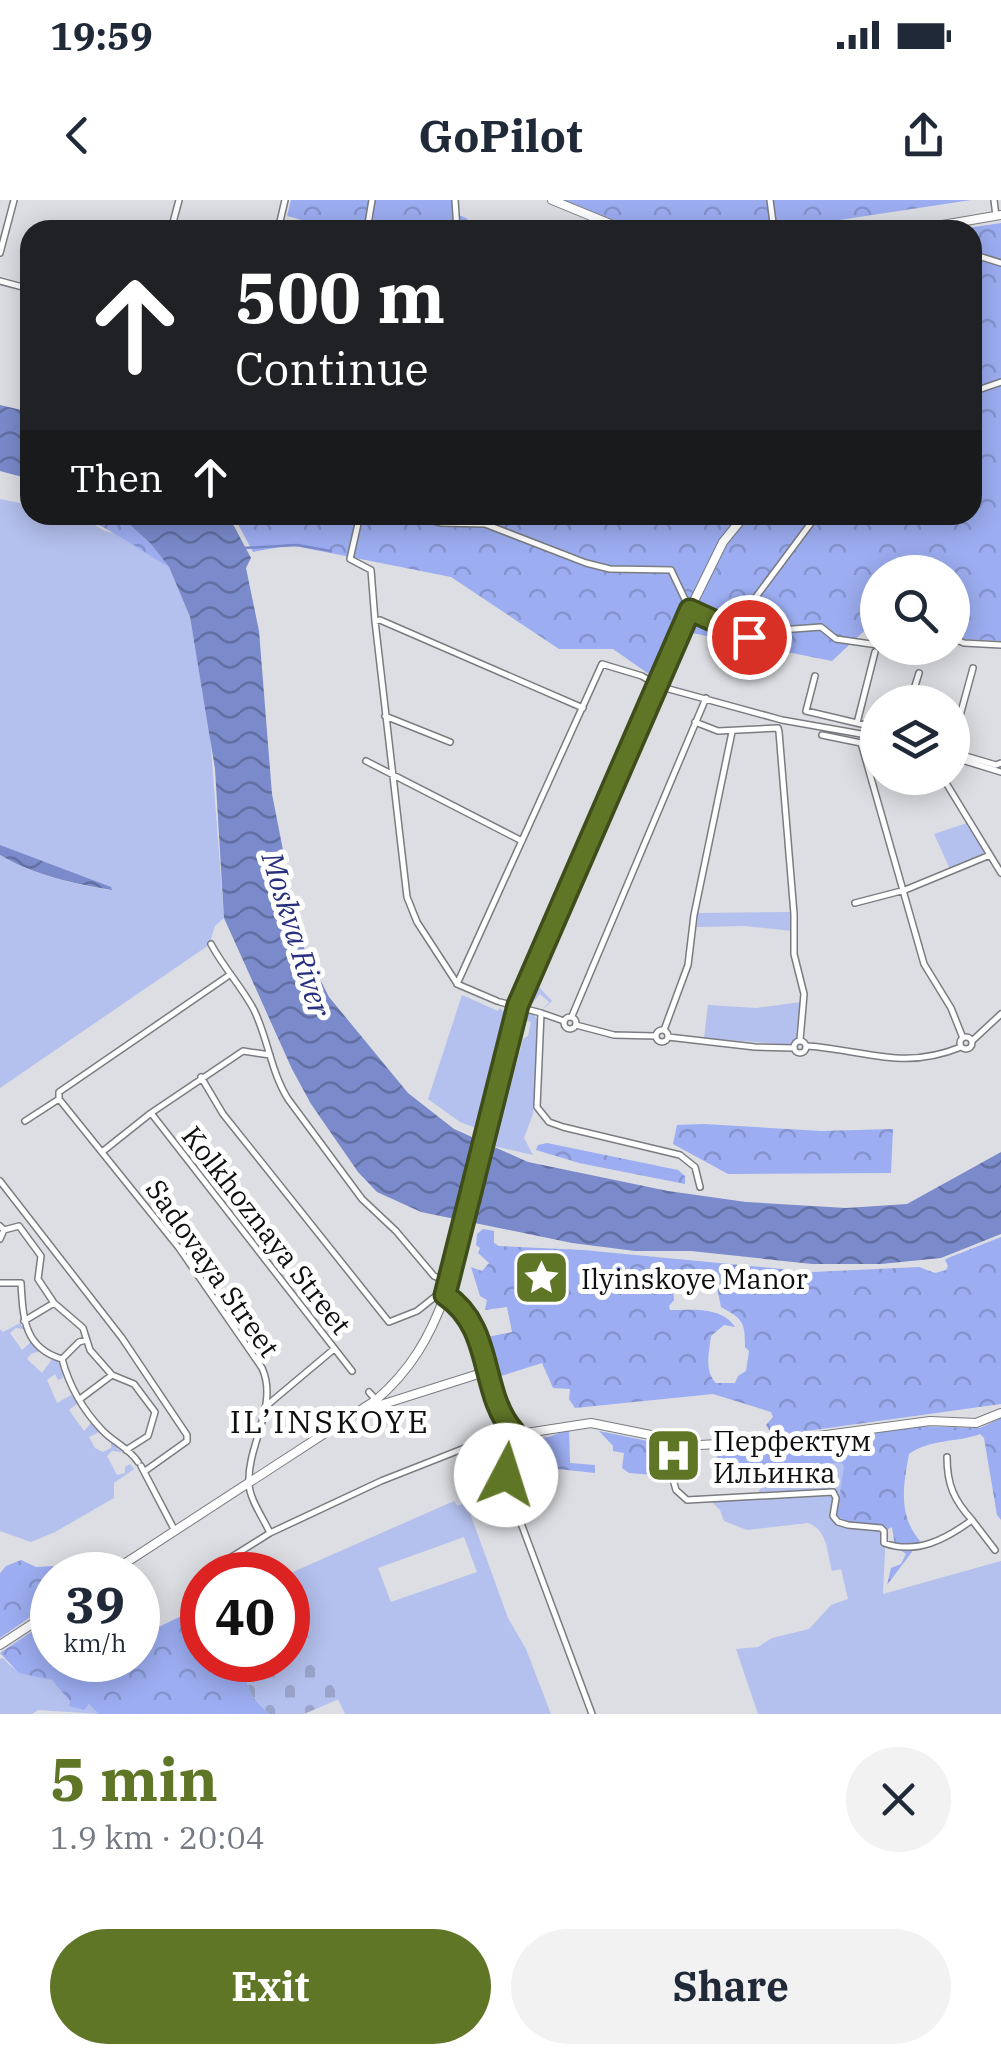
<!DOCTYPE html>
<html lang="en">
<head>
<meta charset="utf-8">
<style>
	body { margin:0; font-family:"IBM Plex Serif",serif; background:#f2f2f3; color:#1f2937; height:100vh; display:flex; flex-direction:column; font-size:38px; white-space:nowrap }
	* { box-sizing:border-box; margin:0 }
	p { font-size:32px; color:#747a83 }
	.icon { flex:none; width:55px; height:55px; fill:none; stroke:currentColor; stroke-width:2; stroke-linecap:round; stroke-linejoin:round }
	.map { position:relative; height:1514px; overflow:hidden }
	.side { display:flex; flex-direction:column; background:#fff; flex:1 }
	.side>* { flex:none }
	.hud { position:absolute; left:20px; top:20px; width:962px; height:305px; border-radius:30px; box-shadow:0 5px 25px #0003; background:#202124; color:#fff; overflow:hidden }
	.buttons { position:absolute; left:860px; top:355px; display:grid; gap:20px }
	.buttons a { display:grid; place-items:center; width:110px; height:110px; border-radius:50%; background:#fff; box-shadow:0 5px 25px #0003; font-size:50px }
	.speed { position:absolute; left:30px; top:1352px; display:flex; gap:20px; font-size:50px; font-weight:700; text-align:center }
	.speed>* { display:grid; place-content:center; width:130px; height:130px; border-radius:50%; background:#fff; box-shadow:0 5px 25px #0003; line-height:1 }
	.speed small { font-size:25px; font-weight:400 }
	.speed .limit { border:15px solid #d22; background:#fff; color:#111 }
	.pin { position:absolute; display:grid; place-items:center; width:85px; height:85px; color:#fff; margin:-42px; border:5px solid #fff; border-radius:50%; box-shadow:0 2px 10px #0007 }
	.me { position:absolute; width:110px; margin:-55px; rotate:5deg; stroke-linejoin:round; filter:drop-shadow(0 0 8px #0008) }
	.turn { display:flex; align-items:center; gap:35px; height:210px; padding:0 50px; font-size:45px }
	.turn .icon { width:130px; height:130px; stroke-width:2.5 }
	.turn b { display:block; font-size:70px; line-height:85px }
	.then { display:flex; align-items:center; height:95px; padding:0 50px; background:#0003; gap:20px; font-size:38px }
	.round { display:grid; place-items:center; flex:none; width:105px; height:105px; border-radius:52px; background:#f2f2f3 }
	.headline { display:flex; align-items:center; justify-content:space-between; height:170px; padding:0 50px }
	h1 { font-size:60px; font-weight:700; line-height:75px; color:#607627 }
	.action { display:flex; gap:20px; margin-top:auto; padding:20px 50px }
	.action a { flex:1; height:115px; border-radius:60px; background:#607627; color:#fff; font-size:40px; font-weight:700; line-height:115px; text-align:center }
	.action a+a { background:#f2f2f3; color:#1f2937 }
	.status { display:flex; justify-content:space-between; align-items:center; height:70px; padding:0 50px; background:#fff; direction:ltr }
	.status svg { height:28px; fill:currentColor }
	header { display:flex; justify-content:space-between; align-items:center; height:130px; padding:0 50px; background:#fff; font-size:45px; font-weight:700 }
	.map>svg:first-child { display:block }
</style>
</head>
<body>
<div class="status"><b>19:59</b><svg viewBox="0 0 49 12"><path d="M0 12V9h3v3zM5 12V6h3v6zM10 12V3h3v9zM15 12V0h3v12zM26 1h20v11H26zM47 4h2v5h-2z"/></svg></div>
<header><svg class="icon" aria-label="back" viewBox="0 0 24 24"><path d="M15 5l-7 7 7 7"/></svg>GoPilot<svg class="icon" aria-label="share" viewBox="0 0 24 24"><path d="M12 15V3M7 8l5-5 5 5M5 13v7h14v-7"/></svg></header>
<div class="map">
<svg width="1001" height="1514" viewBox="0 0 1001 1514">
	<defs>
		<pattern id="forest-crowns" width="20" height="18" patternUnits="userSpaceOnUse" patternTransform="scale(2.5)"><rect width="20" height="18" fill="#9cadf1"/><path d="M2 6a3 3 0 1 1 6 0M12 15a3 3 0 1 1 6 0" fill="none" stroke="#8594ce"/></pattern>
		<pattern id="cemetery-stones" width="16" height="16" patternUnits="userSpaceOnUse" patternTransform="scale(2.5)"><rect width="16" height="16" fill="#b4c0ed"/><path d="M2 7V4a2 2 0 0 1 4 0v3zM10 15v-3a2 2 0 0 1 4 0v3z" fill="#9aa4ca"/></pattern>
		<pattern id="water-waves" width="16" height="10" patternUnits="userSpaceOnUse" patternTransform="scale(2.5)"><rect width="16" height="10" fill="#7a8acb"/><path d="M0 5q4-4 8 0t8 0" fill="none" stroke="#626fa3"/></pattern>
	</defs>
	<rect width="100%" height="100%" fill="#dddee3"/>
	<path fill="#b4c0ed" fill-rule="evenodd" d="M 0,299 L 30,305 L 30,315 L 78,315 L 105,331 L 126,337 L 169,367 L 190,417 L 210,535 L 224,718 L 215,726 L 209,745 L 0,888 L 0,655 C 32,674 74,685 111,690 L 0,645 Z
		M 665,491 L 538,786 L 552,801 L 542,810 L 549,802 L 540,794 L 529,807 L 525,800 Z
		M 967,623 L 986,653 L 950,669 L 934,634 Z
		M 792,712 L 792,731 L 745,726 L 697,727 L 698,713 Z
		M 462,795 L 498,811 L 500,808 L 508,817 L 500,851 L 494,859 L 498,861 L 483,931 L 460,922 L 428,899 Z
		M 801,802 L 798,837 L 792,845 L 704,838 L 708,805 L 756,808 Z
		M 527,813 L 534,814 L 538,821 L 533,914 L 524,938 L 533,955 L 489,945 L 492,926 L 499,928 L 523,839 L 528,836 L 531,822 L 521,819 Z
		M 20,1123 L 24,1129 L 16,1128 L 10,1133 L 22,1150 L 32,1141 L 40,1151 L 31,1154 L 27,1159 L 42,1173 L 52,1159 L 61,1161 L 65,1177 L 62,1175 L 63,1178 L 58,1180 L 55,1174 L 47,1180 L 57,1203 L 71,1195 L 78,1203 L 69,1210 L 84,1231 L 92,1222 L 99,1232 L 89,1237 L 95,1248 L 103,1252 L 111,1248 L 111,1242 L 122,1252 L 112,1251 L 107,1256 L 117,1275 L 125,1273 L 125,1267 L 130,1264 L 134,1269 L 114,1283 L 114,1298 L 55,1332 L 31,1342 L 0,1331 L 0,1129 L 3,1132 Z
		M 840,1262 L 844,1266 L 844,1277 L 858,1323 L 886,1330 L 883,1394 L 1001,1361 L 1001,1514 L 758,1514 L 736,1449 L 758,1447 L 772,1438 L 809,1429 L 831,1405 L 848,1399 L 841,1369 L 832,1371 C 827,1353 828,1330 808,1323 L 747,1330 L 724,1321 L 720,1310 L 711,1301 L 755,1297 L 763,1285 L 775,1283 L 780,1277 C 797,1278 821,1265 840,1262 Z
		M 454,1301 L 458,1306 L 466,1302 L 508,1418 L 526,1449 L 551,1514 L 345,1514 L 292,1402 L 286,1375 ZM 464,1337 L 477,1372 L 391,1402 L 378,1368 Z
		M 3,1458 C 23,1482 37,1469 53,1481 C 68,1494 62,1498 85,1506 L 90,1504 L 99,1514 L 38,1510 L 32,1514 L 0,1514 L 0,1459 Z"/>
	<path fill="url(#forest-crowns)" fill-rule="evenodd" d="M 291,0 L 454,0 L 459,3 L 459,15 L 468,19 L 464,22 L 463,30 L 339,30 L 287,16 Z
		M 564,0 L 971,0 L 833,21 L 645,25 L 623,24 Z
		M 1001,23 L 1001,441 L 964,439 L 953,432 L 952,372 L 878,372 L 877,419 L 832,461 L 687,432 L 695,408 L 687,403 L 653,477 L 613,449 L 559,449 L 451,377 L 290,345 L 253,352 L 233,315 L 972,315 L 972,30 L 954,30 Z
		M 78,315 L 119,315 L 150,343 L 169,367 C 138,349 111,329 78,315 Z
		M 704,924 L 821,931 L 893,929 L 891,973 L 728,974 L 673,944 L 677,925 Z
		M 547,943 L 678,970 L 685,976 L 685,984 L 579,963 L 536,950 L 538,945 Z
		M 483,1029 L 494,1031 L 494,1043 L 499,1046 L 583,1050 L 813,1072 L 919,1067 L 935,1073 L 946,1070 L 948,1066 L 945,1060 L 948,1058 L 1001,1037 L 1001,1204 L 785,1234 L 769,1230 L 766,1225 L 773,1217 L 771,1212 L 713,1194 L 575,1208 L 569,1199 L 570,1189 L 553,1188 L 542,1163 L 501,1176 L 498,1161 L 492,1158 L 487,1137 L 512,1132 L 507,1107 L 485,1110 L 487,1100 L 480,1096 L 471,1067 L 482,1071 L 489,1063 L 478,1053 L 480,1048 L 476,1045 L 477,1034 ZM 680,1080 L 716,1083 L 721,1107 C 743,1119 745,1122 745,1147 L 749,1151 L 746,1171 L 738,1176 L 735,1183 L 716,1183 C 704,1171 709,1152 711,1136 L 724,1125 L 735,1127 C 722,1106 691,1110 670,1110 L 669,1106 L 674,1100 L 673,1089 Z
		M 1001,1218 L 1001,1320 L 997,1315 L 984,1238 L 980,1234 C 960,1242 929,1239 909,1254 C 903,1286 898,1315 920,1341 L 887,1385 L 891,1368 L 901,1364 L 906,1354 L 895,1346 L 892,1327 L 886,1330 L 845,1321 L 837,1315 L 844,1266 L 840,1262 C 822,1265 795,1278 780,1277 L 775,1265 L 732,1268 L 730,1264 L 718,1264 L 716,1248 L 792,1243 L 914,1226 L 980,1228 Z
		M 569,1229 L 570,1263 L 595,1265 L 595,1273 L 548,1268 L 544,1283 L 537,1283 L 536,1306 L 522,1307 L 511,1280 L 512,1255 L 526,1255 L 528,1239 L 549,1237 Z
		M 599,1231 L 658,1243 L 657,1251 L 651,1258 L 654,1275 L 629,1273 L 622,1268 L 624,1253 L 613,1251 L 613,1246 Z
		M 21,1360 L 36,1367 L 53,1366 L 55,1375 L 52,1375 L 52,1402 L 0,1438 L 0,1373 L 6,1366 Z
		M 202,1406 L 202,1460 L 240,1460 L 251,1495 L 269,1514 L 99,1514 L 89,1504 L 84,1510 L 69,1506 L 70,1501 L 52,1480 L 19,1473 L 0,1453 L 52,1418 L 52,1460 L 138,1460 L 138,1437 Z"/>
	<path fill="url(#cemetery-stones)" d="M 288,1385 L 292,1402 L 339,1499 L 304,1514 L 269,1514 L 251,1495 L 240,1460 L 288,1460 Z"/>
	<path fill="url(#water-waves)" d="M 0,205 L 30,212 L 30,279 L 0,271 Z
		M 119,315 L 224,315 L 234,326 L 251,358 L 246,368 L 259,431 L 272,594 L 301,742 L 329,797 L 408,893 L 454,929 L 528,962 L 668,991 L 746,1002 L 846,1008 L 907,1004 L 1001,952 L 1001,1034 L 941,1058 L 881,1064 L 812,1064 L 691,1051 L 635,1051 L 572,1043 L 421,1012 L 377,992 L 358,972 L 311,904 L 292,869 L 224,718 L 215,569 L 190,417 L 169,367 L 150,343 Z
		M 0,645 L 111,687 L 112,690 C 74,684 34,675 0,655 Z"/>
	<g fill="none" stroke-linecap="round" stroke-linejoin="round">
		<path stroke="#7a8acb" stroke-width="2.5" d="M 243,348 L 297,345 L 331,351"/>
		<defs>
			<path id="minor" d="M 455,0 L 457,30
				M 770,0 L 774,30
				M 994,0 L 996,16
				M 171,30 L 179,0
				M 278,30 L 285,0
				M 367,30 L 372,0
				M 0,53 L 14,0
				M 972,54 L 1001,63
				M 0,81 L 30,89
				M 972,192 L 1001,182
				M 360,315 L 350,359 L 371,370 L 375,421 L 380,420 L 583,508
				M 421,318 L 442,323 L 485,324 L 586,363 L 610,369 L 671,370 L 690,410 L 701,418 L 755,438 L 780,430 L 821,427 L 836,439 L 878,445
				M 375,421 L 407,697 L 417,722 L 456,782
				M 737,431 L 741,417 L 817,315
				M 952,438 L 964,443 L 1001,445
				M 815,476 L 806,511 L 878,528
				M 910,502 L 919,473
				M 385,516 L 450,542
				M 695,522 L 718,531 L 778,528 L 779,532 L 794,714 L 794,754 L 804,794 L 800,840
				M 857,523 L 875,452
				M 822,535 L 861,543 L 924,764 L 951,808 L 963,838
				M 861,543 L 878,547
				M 952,545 L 973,468
				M 952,552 L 996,565 L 1001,563
				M 952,557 L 1001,572
				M 366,561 L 522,641
				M 943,578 L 1001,673
				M 855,703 L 905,690 L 990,655
				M 211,744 C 223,767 242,787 254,810 C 268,839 271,872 288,899 L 362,999 L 396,1031 L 434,1076 L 448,1082
				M 497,801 L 457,784 L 602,464 L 642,476 L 658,486 L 782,520 L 878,537
				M 500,802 L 541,813 L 537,907 L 549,922 L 563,927 L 680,955 L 695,967 L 700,987
				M 541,813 L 564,821
				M 572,816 L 706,498
				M564 823a6 6 0 1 1 12 0a6 6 0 1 1-12 0Z
				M 576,825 L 614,835 L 655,836
				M656 836a6 6 0 1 1 12 0a6 6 0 1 1-12 0Z
				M 664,830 L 688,765 L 694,715 L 732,532
				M960 843a6 6 0 1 1 12 0a6 6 0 1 1-12 0Z
				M 668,837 L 755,847 L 794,848
				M794 847a6 6 0 1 1 12 0a6 6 0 1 1-12 0Z
				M 972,841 L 1001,814
				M 807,846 C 866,850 902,871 961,847
				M 201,877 L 223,914 L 389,1122 L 417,1111 L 446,1088
				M 59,899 L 179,1048 L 262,1168 C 279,1205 247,1245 249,1283 C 249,1299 264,1319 270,1333
				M 151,913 L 352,1171
				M 25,921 L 59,899 L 59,892 L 228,776
				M 102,952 L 151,913 L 243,851 L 270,855
				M 0,981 L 122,1138 L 187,1235 L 187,1241 L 145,1271
				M 0,1026 L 4,1030 L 19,1026 L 41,1056 L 38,1079 L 54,1103 L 83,1128 L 90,1150 L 112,1175 L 134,1184 L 155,1212 L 148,1236 L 126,1250
				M 0,1039 L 4,1030
				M 0,1083 L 21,1083 C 23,1118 24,1148 62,1159 C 69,1185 83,1210 102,1230 C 113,1242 129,1248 138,1262
				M 24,1121 L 54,1103
				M 62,1159 L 79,1142 L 86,1140
				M 369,1192 L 376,1200
				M 80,1199 L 112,1175
				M 265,1207 L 334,1149
				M 514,1232 L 508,1247 L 509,1291 L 592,1514
				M 141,1266 L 175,1331
				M 657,1273 L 663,1239
				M 657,1274 L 672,1276 L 676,1290 L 687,1300 L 833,1292 L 836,1298 L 833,1316 L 838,1322 L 848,1325 L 881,1328 L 884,1331 L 884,1343 C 917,1355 946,1339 972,1320 C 954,1300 947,1285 947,1257
				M 972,1320 L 995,1350
				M 214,1368 L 270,1333 L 381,1281 L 480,1242 L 509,1239"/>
			<path id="major" d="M 552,0 L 625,30
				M 913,30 L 1001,15
				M 445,1095 L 459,1108 L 480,1138 L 507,1224 L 520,1234 L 591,1223 L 700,1245 L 789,1240 L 930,1221 L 976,1223 L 1001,1213
				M 368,1209 L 488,1171
				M 107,1375 L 376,1200 C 410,1171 430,1137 445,1095 L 518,805 L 694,401 L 723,342 L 745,315
				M 0,1445 L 52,1411"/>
		</defs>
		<use href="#minor" stroke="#7a7c80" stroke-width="8"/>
		<use href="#major" stroke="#7a7c80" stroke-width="10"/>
		<use href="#minor" stroke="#fff" stroke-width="5"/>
		<use href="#major" stroke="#fff" stroke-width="8"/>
	</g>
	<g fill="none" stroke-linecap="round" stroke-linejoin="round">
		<defs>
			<path id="route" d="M 506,1275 L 509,1239 L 514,1232 C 479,1194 495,1128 445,1095 L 518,805 L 690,410 L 749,437"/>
		</defs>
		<use href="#route" stroke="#3e4d19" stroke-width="25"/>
		<use href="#route" stroke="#607627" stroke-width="18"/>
	</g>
	<defs>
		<symbol id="sight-square" viewBox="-11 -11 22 22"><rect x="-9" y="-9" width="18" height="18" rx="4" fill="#607627" stroke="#fff"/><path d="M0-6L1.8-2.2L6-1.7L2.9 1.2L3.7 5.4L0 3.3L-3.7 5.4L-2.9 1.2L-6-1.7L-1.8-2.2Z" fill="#fff"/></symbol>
		<symbol id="hospital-square" viewBox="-11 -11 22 22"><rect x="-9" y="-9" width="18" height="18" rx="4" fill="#607627" stroke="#fff"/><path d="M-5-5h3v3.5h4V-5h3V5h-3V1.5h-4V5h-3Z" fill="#fff"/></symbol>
	</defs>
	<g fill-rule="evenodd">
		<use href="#sight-square" x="510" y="1046" width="63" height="63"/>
		<use href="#hospital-square" x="642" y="1224" width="63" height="63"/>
	</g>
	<g text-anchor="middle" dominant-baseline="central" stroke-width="10" stroke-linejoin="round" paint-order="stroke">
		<g font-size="28" fill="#0e0f10" stroke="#fff">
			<text transform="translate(267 1030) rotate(52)">Kolkhoznaya Street</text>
			<text transform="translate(213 1068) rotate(55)">Sadovaya Street</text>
		</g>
		<g font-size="28" fill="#0e0f10" stroke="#fff" text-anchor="start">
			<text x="581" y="1078">Ilyinskoye Manor</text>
			<text x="713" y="1240">Перфектум<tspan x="713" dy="32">Ильинка</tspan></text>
		</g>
		<g font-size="30" font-style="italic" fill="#28307d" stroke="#fff">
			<text transform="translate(297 734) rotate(73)">Moskva River</text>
		</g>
		<g font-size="32" letter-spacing="2.5" fill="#0e0f10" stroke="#fff">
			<text x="330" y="1221">IL’INSKOYE</text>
		</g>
	</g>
</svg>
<div class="buttons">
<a><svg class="icon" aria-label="search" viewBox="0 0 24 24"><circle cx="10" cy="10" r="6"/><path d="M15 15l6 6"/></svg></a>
<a><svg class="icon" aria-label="layers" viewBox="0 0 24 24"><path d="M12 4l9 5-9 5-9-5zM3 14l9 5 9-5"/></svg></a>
</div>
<div class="speed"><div>39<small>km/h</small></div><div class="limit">40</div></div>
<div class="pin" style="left:749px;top:437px;background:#d93025"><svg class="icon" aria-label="arrive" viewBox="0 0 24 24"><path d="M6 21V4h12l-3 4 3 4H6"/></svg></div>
<svg class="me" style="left:506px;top:1275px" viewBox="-20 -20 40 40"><circle r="19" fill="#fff"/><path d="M0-13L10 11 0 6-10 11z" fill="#607627"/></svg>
<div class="hud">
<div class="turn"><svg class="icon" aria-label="ahead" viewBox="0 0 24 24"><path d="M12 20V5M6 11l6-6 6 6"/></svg><div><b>500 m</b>Continue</div></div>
<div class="then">Then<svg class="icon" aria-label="ahead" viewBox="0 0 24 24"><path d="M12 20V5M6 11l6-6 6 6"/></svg></div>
</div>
</div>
<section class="side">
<div class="headline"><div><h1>5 min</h1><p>1.9 km · 20:04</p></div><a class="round"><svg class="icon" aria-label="close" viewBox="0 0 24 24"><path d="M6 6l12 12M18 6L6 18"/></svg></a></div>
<div class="action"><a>Exit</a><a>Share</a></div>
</section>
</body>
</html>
